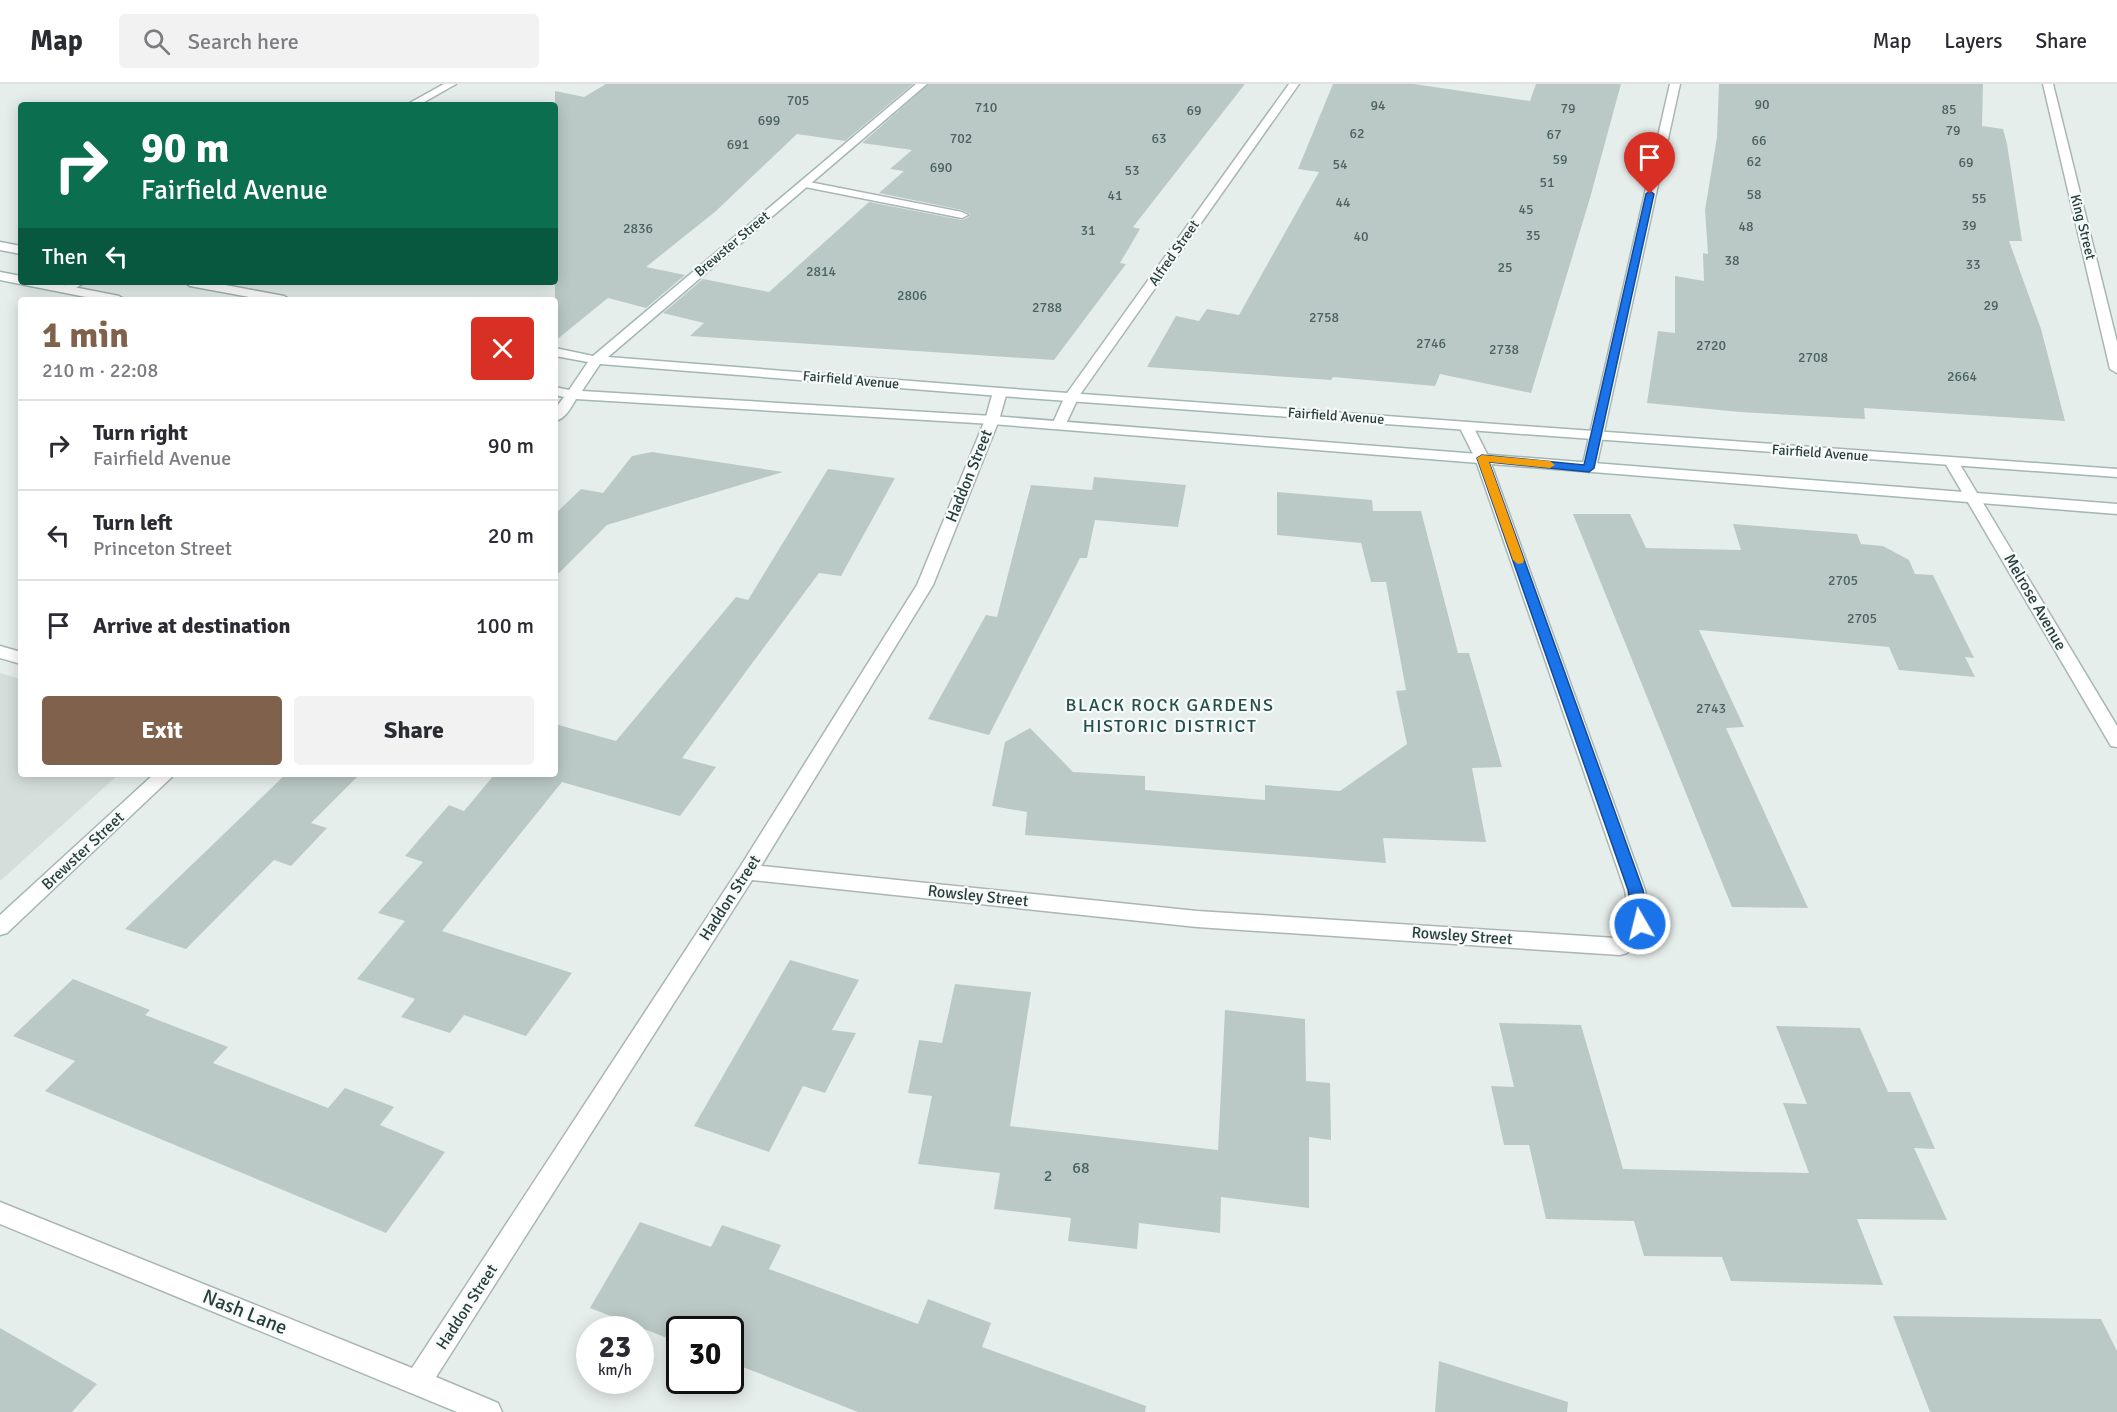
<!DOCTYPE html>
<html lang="en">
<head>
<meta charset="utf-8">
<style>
	body { margin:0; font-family:Signika,sans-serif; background:#f2f2f3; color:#2b2b33; height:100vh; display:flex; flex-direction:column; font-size:22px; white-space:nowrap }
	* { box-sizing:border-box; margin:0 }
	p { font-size:20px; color:#7c7c81 }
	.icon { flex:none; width:33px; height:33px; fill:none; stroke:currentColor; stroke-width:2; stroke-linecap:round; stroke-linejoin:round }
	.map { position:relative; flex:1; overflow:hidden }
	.side { position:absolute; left:18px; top:213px; width:540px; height:480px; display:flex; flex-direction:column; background:#fff; border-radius:6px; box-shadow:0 3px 15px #0003 }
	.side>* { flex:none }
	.top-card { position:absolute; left:18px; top:18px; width:540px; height:183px; border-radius:6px; box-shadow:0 3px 15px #0003; background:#0b6e4f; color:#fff; overflow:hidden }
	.speed { position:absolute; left:576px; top:1232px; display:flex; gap:12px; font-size:30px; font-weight:700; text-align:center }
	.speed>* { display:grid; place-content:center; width:78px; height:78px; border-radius:50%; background:#fff; box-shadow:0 3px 15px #0003; line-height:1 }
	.speed small { font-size:15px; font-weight:400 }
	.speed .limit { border:3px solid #111; border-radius:9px; background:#fff; color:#111 }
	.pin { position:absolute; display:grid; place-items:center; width:51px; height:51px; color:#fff; margin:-62px -26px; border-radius:50% 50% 50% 0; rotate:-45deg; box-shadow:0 0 6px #0007 }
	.pin .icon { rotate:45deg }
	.me { position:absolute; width:66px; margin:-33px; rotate:352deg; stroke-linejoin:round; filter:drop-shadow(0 0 4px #0008) }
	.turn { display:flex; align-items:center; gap:21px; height:126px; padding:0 24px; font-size:27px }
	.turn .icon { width:78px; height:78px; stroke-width:2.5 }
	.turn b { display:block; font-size:42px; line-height:51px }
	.then { display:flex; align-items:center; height:57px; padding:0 24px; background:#0003; gap:12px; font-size:22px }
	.round { display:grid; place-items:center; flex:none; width:63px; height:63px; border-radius:6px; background:#f2f2f3 }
	.headline { display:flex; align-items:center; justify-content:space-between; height:102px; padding:0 24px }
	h1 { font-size:36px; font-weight:700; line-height:45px; color:#80614b }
	.primary-button { display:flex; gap:12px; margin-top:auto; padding:12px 24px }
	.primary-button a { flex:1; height:69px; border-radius:6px; background:#80614b; color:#fff; font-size:24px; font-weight:700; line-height:69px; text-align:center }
	.primary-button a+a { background:#f2f2f3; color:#2b2b33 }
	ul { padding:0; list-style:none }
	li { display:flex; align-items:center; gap:18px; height:90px; padding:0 24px; border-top:2px solid #e1e1e2 }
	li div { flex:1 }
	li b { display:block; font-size:22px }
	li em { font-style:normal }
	header { display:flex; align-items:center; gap:36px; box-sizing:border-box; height:84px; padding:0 30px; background:#fff; border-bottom:2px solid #e1e1e2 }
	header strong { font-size:28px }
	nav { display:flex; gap:33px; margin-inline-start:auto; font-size:21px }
	.search { width:420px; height:54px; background:#f2f2f3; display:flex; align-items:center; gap:15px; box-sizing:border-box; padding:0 21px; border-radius:6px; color:#7c7c81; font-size:22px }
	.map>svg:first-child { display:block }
</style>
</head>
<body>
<header>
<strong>Map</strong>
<div class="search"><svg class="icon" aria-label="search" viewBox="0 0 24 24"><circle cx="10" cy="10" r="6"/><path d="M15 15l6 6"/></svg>Search here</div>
<nav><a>Map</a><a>Layers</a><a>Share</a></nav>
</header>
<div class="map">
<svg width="2117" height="1328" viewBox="0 0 2117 1328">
	<rect width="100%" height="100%" fill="#e6eeec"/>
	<path fill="#d4dedb" d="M 0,589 L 21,595 L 21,690 L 119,690 L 0,797 Z"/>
	<path fill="#bbc9c6" d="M 606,0 L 913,0 L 845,57 L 797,50 L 716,127 L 646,183 L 685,191 L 646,224 L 608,214 L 555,257 L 555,7 L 584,13 Z
		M 929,0 L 1245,0 L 1133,143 L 1140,145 L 1120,179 L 1126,180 L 1054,276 L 690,252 L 704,239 L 663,229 L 703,195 L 769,208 L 869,118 L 962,136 L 969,133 L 970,130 L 962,126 L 879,109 L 904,87 L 890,85 L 912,66 L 862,59 Z
		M 1333,0 L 1414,0 L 1530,17 L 1536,0 L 1621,0 L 1590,114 L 1531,309 L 1440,290 L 1435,302 L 1333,293 L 1331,296 L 1147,283 L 1176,232 L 1199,237 L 1207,225 L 1239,231 L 1319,88 L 1298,85 Z
		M 1719,0 L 1983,0 L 1982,42 L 2003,45 L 2007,60 L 2022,157 L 2009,157 L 2041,245 L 2065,337 L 1864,324 L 1865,335 L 1740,328 L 1647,319 L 1658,247 L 1675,249 L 1675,192 L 1704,197 L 1703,169 L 1708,170 L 1705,126 L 1717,53 Z
		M 652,368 L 783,388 L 607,441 L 555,493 L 555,430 L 581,405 L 603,409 L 632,372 Z
		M 828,385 L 895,394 L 841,492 L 819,489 L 682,674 L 716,683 L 680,732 L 562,698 L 442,847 L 572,889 L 526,952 L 464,931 L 450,949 L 401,933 L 415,915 L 357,895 L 405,837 L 378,829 L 423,778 L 405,772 L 449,721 L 464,727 L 495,690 L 555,690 L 555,640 L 616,657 L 736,513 L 748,516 Z
		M 1094,393 L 1186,401 L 1178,443 L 1095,436 L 1087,474 L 1080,474 L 989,651 L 928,635 L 986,531 L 997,533 L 1031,401 L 1092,406 Z
		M 1277,408 L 1372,416 L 1373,427 L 1421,427 L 1458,569 L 1469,569 L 1502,683 L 1472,684 L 1486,758 L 1383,754 L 1386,779 L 1025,751 L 1027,728 L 992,722 L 1005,658 L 1030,644 L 1073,688 L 1145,692 L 1145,706 L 1265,716 L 1265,701 L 1340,707 L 1407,660 L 1396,607 L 1406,606 L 1386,498 L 1371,498 L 1361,459 L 1277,451 Z
		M 1573,430 L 1630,430 L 1646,464 L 1741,466 L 1733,440 L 1857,450 L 1861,460 L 1883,462 L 1909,476 L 1915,490 L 1933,491 L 1974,574 L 1965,573 L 1975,593 L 1899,586 L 1889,563 L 1699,546 L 1744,643 L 1726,644 L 1808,824 L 1732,823 Z
		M 286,690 L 360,690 L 311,739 L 327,744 L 291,782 L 274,776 L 186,865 L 125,845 Z
		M 790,876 L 859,896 L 832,946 L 856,949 L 825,1009 L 803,1002 L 769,1068 L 694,1042 Z
		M 73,895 L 150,926 L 145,931 L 228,963 L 213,979 L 328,1024 L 345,1004 L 394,1023 L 380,1041 L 445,1068 L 386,1149 L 45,1007 L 75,977 L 13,952 Z
		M 955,900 L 1031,908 L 1010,1042 L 1218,1066 L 1225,926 L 1305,935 L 1306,997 L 1330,999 L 1331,1056 L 1309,1053 L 1309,1124 L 1221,1113 L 1220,1149 L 1139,1139 L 1137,1165 L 1068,1157 L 1071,1134 L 994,1125 L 1000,1089 L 918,1080 L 932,1012 L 908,1009 L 919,956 L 942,959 Z
		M 1499,939 L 1581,941 L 1623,1085 L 1809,1089 L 1783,1019 L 1807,1020 L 1776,942 L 1860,944 L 1888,1008 L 1910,1008 L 1935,1065 L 1914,1064 L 1947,1136 L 1857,1135 L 1883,1201 L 1731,1197 L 1722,1173 L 1644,1172 L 1634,1137 L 1546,1135 L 1529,1061 L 1504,1061 L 1491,1002 L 1514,1003 Z
		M 640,1138 L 711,1163 L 722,1141 L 781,1161 L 769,1185 L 918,1240 L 928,1215 L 991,1239 L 982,1263 L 1146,1322 L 1145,1328 L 858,1328 L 730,1278 L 730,1245 L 680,1245 L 680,1259 L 590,1224 Z
		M 1893,1232 L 2101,1235 L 2117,1267 L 2117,1328 L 1930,1328 Z
		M 0,1244 L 97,1300 L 72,1328 L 0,1328 Z
		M 1439,1277 L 1568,1318 L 1567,1328 L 1435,1328 Z"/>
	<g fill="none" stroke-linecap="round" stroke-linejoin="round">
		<defs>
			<path id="lane" d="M 804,97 L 962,128 L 968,131 L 962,134 L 800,102 L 800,98 Z"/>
			<path id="street" d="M 444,0 L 456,0 L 419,21 L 406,21 Z
				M 1289,0 L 1299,0 L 1079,312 L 1064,344 L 1054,344 L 1052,341 L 1065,312 Z
				M 1670,0 L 1680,0 L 1596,384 L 1589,388 L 1582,384 Z
				M 2043,0 L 2053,0 L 2117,258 L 2117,289 L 2110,285 Z
				M 70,198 L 85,198 L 70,208 L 62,208 L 60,205 Z
				M 1000,304 L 1007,308 L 999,336 L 933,501 L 761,782 L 1197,827 L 1615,854 L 1630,838 L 1625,806 L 1475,374 L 1459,342 L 1466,338 L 1473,342 L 1489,374 L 1645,806 L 1650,840 L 1627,869 L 1620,871 L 1197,843 L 752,796 L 436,1293 L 498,1319 L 502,1328 L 457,1328 L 0,1140 L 0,1118 L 412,1284 L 740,783 L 917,501 L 985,336 L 993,308 Z
				M 1952,375 L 1959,379 L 2117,642 L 2117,663 L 2111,662 L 1945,379 Z
				M 0,562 L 21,568 L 21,580 L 0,574 Z"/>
			<path id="secondary" d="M 916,0 L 927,0 L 608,273 L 1000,304 L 2117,385 L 2117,393 L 1000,312 L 600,280 L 582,307 L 992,332 L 2117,420 L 2117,430 L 992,340 L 576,315 C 571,324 565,335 555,337 L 555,325 L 564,313 L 555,311 L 555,303 L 569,306 L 588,278 L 555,272 L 555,264 L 593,272 Z
				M 0,158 L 21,162 L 21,170 L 0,166 Z
				M 0,188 L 21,192 L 21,198 L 48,198 L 119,212 L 125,216 L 101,216 L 0,196 Z
				M 184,198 L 209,198 L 284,212 L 290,216 L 265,216 L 190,202 Z
				M 154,690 L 175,690 L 7,849 L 0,851 L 0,831 Z"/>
		</defs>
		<use href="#lane" stroke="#a9b6b4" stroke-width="3"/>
		<use href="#street" stroke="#a9b6b4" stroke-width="3"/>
		<use href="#secondary" stroke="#a2b6b3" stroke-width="3"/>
		<use href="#lane" fill="#fff" fill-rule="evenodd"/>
		<use href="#street" fill="#fff" fill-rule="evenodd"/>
		<use href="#secondary" fill="#fff" fill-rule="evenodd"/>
	</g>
	<path fill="#1a73e8" stroke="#114b97" stroke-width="1.5" d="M 1650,107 L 1654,110 L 1594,384 L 1589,388 L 1489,378 L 1643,806 L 1648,840 L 1646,845 L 1640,846 L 1635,845 L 1633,840 L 1628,806 L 1477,374 L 1482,371 L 1584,381 L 1646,110 Z"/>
	<path fill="#f59e0b" d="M 1482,371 L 1550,377 L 1555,381 L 1550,384 L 1489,378 L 1524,476 L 1523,479 L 1518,480 L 1513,476 L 1477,374 Z"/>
	<g text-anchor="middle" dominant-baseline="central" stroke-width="4.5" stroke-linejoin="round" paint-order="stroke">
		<g font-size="14" fill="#4b625f">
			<text x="798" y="16">705</text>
			<text x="1762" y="20">90</text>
			<text x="1378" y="21">94</text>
			<text x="986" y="23">710</text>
			<text x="1568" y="24">79</text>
			<text x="1949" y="25">85</text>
			<text x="1194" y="26">69</text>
			<text x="769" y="36">699</text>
			<text x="1953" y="46">79</text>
			<text x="1357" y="49">62</text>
			<text x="1554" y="50">67</text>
			<text x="961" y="54">702</text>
			<text x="1159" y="54">63</text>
			<text x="1759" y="56">66</text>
			<text x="738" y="60">691</text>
			<text x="1560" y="75">59</text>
			<text x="1754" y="77">62</text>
			<text x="1966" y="78">69</text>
			<text x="1340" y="80">54</text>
			<text x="941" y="83">690</text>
			<text x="1132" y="86">53</text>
			<text x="1547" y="98">51</text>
			<text x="1754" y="110">58</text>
			<text x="1115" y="111">41</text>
			<text x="1979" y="114">55</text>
			<text x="1343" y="118">44</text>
			<text x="1526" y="125">45</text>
			<text x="1969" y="141">39</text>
			<text x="1746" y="142">48</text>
			<text x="638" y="144">2836</text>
			<text x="1088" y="146">31</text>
			<text x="1533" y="151">35</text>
			<text x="1361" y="152">40</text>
			<text x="1732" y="176">38</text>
			<text x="1973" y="180">33</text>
			<text x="1505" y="183">25</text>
			<text x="821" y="187">2814</text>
			<text x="912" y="211">2806</text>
			<text x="1991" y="221">29</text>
			<text x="1047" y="223">2788</text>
			<text x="1324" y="233">2758</text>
			<text x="1431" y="259">2746</text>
			<text x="1711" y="261">2720</text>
			<text x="1504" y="265">2738</text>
			<text x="1813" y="273">2708</text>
			<text x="1962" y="292">2664</text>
			<text x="1843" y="496">2705</text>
			<text x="1862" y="534">2705</text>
			<text x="1711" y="624">2743</text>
		</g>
		<g font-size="14" fill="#263f3d" stroke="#f7faf9">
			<text transform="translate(2083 143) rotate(76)">King Street</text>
			<text transform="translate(732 160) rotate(-40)">Brewster Street</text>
			<text transform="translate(1174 169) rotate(-55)">Alfred Street</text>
			<text transform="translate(851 296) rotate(5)">Fairfield Avenue</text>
			<text transform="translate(1336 332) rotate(4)">Fairfield Avenue</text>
			<text transform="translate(1820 369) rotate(4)">Fairfield Avenue</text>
		</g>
		<g font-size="16" fill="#263f3d" stroke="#f7faf9">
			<text transform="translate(969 392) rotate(-68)">Haddon Street</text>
			<text transform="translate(2035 518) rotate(60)">Melrose Avenue</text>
			<text transform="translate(83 767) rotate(-43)">Brewster Street</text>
			<text transform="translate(978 812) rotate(6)">Rowsley Street</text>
			<text transform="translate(730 814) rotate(-57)">Haddon Street</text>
			<text transform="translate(1462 852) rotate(4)">Rowsley Street</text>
			<text transform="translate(467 1223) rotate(-57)">Haddon Street</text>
		</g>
		<g font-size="16" fill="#4b625f">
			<text x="1081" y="1084">68</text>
			<text x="1048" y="1092">2</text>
		</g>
		<g font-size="18" letter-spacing="1.5" fill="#23504e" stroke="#f7faf9">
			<text x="1170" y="621">BLACK ROCK GARDENS<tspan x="1170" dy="21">HISTORIC DISTRICT</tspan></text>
		</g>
		<g font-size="20" fill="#263f3d" stroke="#f7faf9">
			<text transform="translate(245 1228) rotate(22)">Nash Lane</text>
		</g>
	</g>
</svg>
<div class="speed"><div>23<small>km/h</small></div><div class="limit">30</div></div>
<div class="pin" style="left:1650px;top:110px;background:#d93025"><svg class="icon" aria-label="arrive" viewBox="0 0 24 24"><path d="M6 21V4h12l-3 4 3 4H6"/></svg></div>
<svg class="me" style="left:1640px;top:840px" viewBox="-20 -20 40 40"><circle r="17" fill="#1a73e8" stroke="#fff" stroke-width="3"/><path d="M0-11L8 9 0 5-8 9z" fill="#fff"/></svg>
<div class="top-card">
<div class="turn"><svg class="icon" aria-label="right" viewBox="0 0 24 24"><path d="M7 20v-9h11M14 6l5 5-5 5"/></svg><div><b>90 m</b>Fairfield Avenue</div></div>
<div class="then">Then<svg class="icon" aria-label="left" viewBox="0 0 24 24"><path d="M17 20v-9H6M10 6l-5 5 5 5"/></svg></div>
</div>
<section class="side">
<div class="headline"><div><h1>1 min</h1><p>210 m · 22:08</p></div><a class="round" style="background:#d93025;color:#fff"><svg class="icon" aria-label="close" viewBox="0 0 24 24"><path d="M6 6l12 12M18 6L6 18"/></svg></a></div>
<ul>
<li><svg class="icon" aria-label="right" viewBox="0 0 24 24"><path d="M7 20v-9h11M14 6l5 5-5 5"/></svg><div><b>Turn right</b><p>Fairfield Avenue</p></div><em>90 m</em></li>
<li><svg class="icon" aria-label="left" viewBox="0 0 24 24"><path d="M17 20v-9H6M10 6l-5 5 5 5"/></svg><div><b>Turn left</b><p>Princeton Street</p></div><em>20 m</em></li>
<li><svg class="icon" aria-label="arrive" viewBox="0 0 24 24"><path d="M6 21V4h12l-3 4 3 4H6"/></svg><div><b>Arrive at destination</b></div><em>100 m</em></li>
</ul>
<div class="primary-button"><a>Exit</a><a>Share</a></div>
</section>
</div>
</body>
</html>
